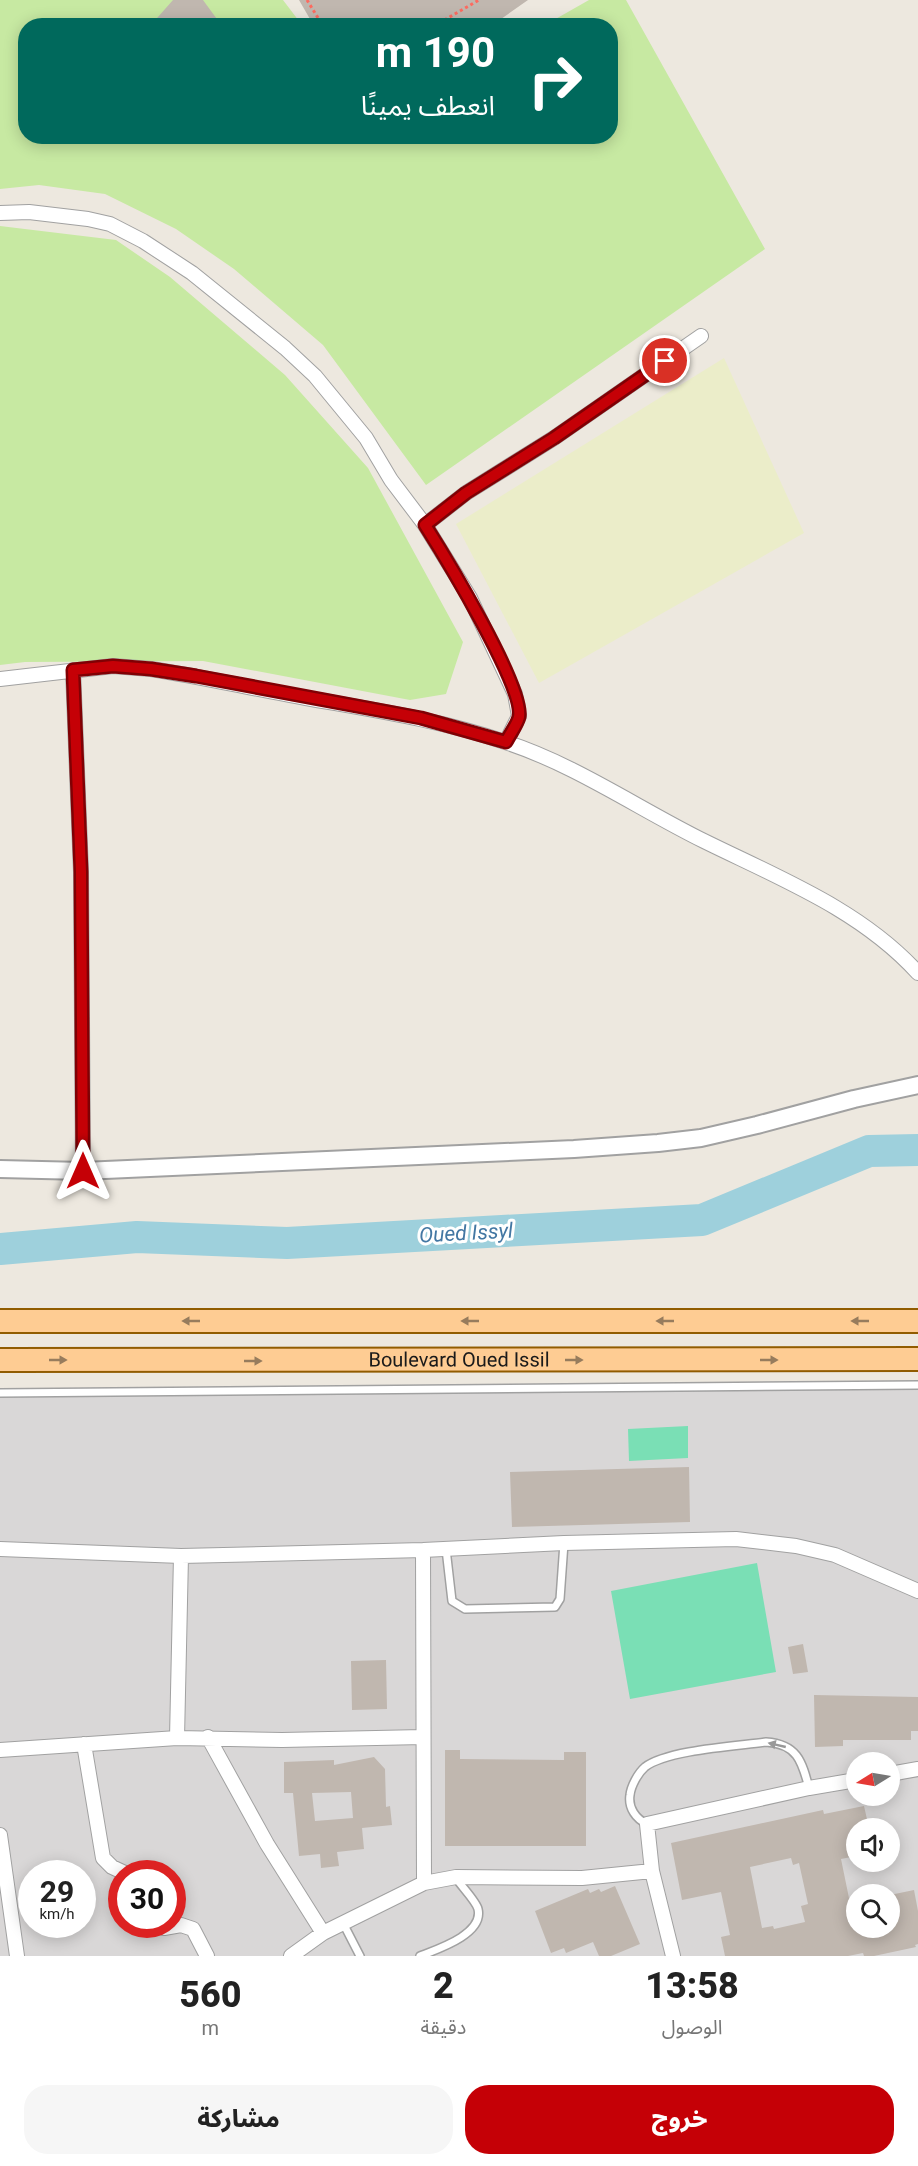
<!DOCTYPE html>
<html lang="ar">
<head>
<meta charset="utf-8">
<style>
	body { margin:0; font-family:Roboto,"Noto Sans Arabic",sans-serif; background:#f6f6f6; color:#222; direction:rtl; height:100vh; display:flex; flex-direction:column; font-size:22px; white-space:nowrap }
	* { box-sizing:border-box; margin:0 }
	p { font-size:20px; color:#767676 }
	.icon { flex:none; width:33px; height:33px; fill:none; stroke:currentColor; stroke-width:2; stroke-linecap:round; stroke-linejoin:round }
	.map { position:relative; height:1956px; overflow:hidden; direction:ltr }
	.sheet { display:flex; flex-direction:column; background:#fff; flex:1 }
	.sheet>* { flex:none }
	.top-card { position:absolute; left:18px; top:18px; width:600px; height:126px; border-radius:24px; box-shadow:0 3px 15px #0003; direction:rtl; background:#00695c; color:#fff; overflow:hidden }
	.needle { width:39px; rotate:259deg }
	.fabs { position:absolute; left:846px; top:1752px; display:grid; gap:12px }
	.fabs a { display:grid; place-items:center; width:54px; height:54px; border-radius:50%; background:#fff; box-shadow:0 3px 15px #0003; font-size:30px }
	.speed { position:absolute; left:18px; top:1860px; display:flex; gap:12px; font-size:30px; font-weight:700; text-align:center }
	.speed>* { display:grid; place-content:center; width:78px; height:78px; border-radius:50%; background:#fff; box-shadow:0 3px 15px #0003; line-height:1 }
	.speed small { font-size:15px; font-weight:400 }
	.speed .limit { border:9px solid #d22; background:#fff; color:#111 }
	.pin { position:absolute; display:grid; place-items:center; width:51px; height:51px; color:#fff; margin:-26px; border:3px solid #fff; border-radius:50%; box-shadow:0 2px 6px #0007 }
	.me { position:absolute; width:66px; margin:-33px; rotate:0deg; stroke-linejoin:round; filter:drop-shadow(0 0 4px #0008) }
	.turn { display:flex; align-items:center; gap:21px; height:126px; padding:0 24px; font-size:27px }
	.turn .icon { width:78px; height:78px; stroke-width:2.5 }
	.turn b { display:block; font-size:42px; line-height:51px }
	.eta { display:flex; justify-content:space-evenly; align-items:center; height:102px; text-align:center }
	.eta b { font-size:36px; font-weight:800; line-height:42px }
	.button { display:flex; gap:12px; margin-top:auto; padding:12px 24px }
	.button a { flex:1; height:69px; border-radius:24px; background:#c50006; color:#fff; font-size:24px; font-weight:800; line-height:69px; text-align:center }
	.button a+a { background:#f6f6f6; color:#222 }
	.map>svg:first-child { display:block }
</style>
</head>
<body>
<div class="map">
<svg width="918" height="1956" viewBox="0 0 918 1956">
	<rect width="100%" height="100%" fill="#ede8df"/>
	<path fill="#d9d7d7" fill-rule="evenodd" d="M 918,1382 L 918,1956 L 0,1956 L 0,1394 ZM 856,1762 L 890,1762 L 890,1796 L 856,1796 ZM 856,1828 L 890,1828 L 890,1862 L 856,1862 ZM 32,1874 L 82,1874 L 82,1924 L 32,1924 ZM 122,1874 L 172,1874 L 172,1924 L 122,1924 ZM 856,1894 L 890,1894 L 890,1928 L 856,1928 Z"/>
	<path fill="#ebedc9" d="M 724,358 L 804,533 L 539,683 L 456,524 Z"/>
	<path fill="#c7e9a2" d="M 0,0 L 283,0 L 302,25 L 26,26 L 26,136 L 610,136 L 610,26 L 545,25 L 589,0 L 626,0 L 765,249 L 426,485 L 323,345 L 234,269 L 176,229 L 105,194 L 39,185 L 0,189 Z
		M 0,226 L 116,240 L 170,277 L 285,375 L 368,468 L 463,642 L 446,694 L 410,700 L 203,661 L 25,662 L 0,665 Z"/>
	<path fill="#7adfb5" d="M 688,1426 L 688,1458 L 629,1461 L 628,1429 Z
		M 757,1563 L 776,1672 L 630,1699 L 611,1591 Z"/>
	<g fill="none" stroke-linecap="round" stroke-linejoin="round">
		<path stroke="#9ed0dc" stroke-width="32" d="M 0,1249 L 137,1237 L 287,1243 L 702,1220 L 869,1151 L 918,1150"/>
	</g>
	<path fill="#c0b7af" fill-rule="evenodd" d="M 173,0 L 203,0 L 222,26 L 150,26 Z
		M 299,0 L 528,0 L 491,26 L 314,26 Z
		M 689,1467 L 690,1522 L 512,1527 L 510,1472 Z
		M 803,1644 L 808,1672 L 793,1674 L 788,1647 Z
		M 386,1660 L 387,1709 L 352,1710 L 351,1661 Z
		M 814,1695 L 918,1697 L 918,1731 L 911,1731 L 911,1740 L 843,1740 L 843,1746 L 815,1747 Z
		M 445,1750 L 460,1750 L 460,1759 L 564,1760 L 564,1752 L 586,1752 L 586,1846 L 445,1846 Z
		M 374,1757 L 385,1769 L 386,1807 L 390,1806 L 392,1825 L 362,1828 L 364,1849 L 337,1852 L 339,1866 L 321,1868 L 320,1854 L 299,1856 L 293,1793 L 284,1793 L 284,1762 L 334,1760 L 334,1765 ZM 351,1792 L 353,1818 L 315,1821 L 312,1793 Z
		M 864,1806 L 869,1828 L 856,1828 L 856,1856 L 841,1859 L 850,1903 L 856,1902 L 856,1928 L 890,1928 L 890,1895 L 914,1890 L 918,1911 L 918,1944 L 915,1945 L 916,1947 L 874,1956 L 864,1956 L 863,1953 L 848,1956 L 725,1956 L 721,1937 L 730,1935 L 721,1892 L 682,1900 L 671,1843 L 823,1810 L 824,1814 ZM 791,1858 L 793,1865 L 799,1863 L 808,1904 L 801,1906 L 805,1922 L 774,1929 L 773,1926 L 762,1928 L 750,1867 Z
		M 615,1886 L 640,1944 L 611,1956 L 599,1956 L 593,1942 L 566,1953 L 564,1948 L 551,1953 L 535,1911 L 588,1889 L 590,1893 L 599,1889 L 601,1892 Z"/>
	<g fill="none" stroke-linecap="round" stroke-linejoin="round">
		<defs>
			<path id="service" d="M 0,1393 L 918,1385
				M 446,1549 L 452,1601 L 465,1609 L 555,1607 L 560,1599 L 564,1543
				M 647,1824 C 636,1819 628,1808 630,1795 C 631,1786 638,1773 645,1767 C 667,1750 737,1746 766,1742 C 797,1744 802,1761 809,1788
				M 343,1923 L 360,1956
				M 420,1956 C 438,1949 484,1934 478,1909 C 476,1901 461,1886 456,1878"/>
			<path id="minor" d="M 0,213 L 29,212 L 88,219 L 110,224 L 143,241 L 192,273 L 285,348 L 315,376 L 366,438 L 391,480 L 425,525 L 470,598 L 515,694 L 519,716 L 506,742
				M 425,525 L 466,493 L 554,438 L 701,336
				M 73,670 L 81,872 L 83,1171
				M 0,679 L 113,666 L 151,669 C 203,677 254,689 306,698 C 373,710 441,720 505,742 C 574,764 639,809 704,841 C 779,878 861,910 918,973
				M 0,1549 L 181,1556 L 423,1550 L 564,1543 L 736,1539 L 796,1546 L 835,1555 L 918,1591
				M 423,1550 L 424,1883
				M 208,1737 L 267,1844 L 323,1933
				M 177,1738 L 181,1556
				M 84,1744 L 103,1858 L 112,1867 L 127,1874
				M 0,1750 L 177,1738 L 282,1740 L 423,1737
				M 890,1774 L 918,1769
				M 0,1835 L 17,1956
				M 159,1924 L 164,1928 L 181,1925 L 193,1929 L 207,1956
				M 291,1956 L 323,1933 L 424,1883 L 456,1877 L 582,1878 L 652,1871
				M 673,1956 L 652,1871 L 647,1824 L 809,1788 L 856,1780"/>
			<path id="tertiary" d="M 0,1169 L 83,1171 L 574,1149 L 658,1143 L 701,1138 L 757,1125 L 854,1099 L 918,1085"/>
			<g id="primary">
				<path d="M 0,1321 L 918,1321"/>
				<path id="s1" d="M 0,1360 L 918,1359"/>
			</g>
		</defs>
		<use href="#service" stroke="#a1a1a1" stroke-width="10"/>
		<use href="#minor" stroke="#a1a1a1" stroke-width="16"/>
		<use href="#tertiary" stroke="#a1a1a1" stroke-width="20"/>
		<use href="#primary" stroke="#915c00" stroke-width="26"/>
		<path stroke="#fd6b60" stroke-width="3" stroke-dasharray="3 3" stroke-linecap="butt" d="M 307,0 L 323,26
			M 434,26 L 479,0"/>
		<use href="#service" stroke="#fff" stroke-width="7"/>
		<use href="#minor" stroke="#fff" stroke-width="14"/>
		<use href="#tertiary" stroke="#fff" stroke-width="16"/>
		<use href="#primary" stroke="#fecc93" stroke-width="22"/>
	</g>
	<defs><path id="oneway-solid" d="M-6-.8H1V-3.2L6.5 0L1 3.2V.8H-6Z" transform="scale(1.5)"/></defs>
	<g fill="#977c5d">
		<use href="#oneway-solid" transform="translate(191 1321) rotate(180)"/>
		<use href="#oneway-solid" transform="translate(470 1321) rotate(180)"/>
		<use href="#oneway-solid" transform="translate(665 1321) rotate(180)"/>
		<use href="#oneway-solid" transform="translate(860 1321) rotate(180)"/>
		<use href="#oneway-solid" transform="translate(58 1360)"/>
		<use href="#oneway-solid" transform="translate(574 1360)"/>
		<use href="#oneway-solid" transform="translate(769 1360)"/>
		<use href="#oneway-solid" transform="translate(253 1361)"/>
	</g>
	<use fill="#989898" href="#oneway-solid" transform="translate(777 1745) rotate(-167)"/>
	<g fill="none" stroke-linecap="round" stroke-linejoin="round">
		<defs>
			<path id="route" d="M 83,1171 L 81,872 L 73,670 L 113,666 L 151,669 L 196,676 L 421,718 L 506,742 C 510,734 517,725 519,717 C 525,688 444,555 425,525 L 466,493 L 554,438 L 665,361"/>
		</defs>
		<use href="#route" stroke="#800004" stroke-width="15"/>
		<use href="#route" stroke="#c50006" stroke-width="10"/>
	</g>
	<g text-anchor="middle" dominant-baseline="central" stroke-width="6" stroke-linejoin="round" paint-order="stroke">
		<g font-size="20" fill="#1a1a1a" stroke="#fff">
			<text stroke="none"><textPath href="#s1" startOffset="459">Boulevard Oued Issil</textPath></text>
		</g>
		<g font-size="21" font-style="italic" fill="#4377a3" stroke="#fff">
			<text transform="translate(466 1233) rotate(-3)">Oued Issyl</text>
		</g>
	</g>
</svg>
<div class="fabs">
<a><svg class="needle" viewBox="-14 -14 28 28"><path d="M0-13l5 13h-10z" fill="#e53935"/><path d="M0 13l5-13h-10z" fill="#767676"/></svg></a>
<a><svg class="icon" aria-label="sound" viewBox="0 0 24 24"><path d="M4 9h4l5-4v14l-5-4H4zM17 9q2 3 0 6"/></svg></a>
<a><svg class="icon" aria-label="search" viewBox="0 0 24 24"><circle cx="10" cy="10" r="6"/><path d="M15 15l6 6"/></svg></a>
</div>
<div class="speed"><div>29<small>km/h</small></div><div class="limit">30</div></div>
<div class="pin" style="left:665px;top:361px;background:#d93025"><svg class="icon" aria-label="arrive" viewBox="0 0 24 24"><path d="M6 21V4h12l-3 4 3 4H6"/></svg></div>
<svg class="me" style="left:83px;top:1171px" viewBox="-20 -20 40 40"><path d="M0-17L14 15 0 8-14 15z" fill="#c50006" stroke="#fff" stroke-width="4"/></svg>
<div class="top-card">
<div class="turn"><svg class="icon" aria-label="right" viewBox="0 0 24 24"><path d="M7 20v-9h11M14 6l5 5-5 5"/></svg><div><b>190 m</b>انعطف يمينًا</div></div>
</div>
</div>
<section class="sheet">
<div class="eta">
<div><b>13:58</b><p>الوصول</p></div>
<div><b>2</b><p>دقيقة</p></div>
<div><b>560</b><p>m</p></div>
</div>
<div class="button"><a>خروج</a><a>مشاركة</a></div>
</section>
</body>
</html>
